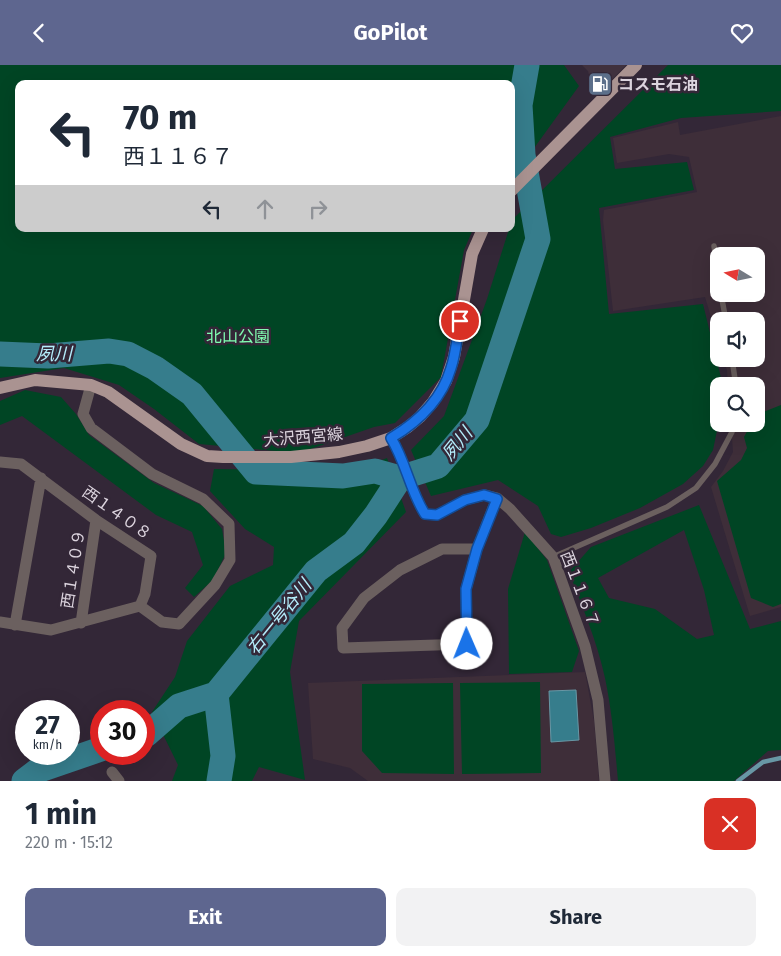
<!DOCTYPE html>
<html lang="en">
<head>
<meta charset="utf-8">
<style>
	body { margin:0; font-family:"Fira Sans","Noto Sans JP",sans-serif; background:#f2f2f3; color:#1f2937; height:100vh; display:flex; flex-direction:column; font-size:19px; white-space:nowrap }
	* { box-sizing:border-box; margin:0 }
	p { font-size:16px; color:#747a83 }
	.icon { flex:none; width:28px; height:28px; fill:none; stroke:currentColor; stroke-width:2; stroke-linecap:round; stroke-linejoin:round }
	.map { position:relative; height:716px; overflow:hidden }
	.side { display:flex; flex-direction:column; background:#fff; flex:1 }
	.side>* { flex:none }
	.banner { position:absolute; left:15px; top:15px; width:500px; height:152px; border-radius:10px; box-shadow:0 5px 20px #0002; background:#fff; color:#1f2937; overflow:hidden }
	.needle { width:32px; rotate:280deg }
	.tools { position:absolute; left:710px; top:182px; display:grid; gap:10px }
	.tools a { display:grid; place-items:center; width:55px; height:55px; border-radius:10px; background:#fff; box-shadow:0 5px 20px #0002; font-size:25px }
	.speed { position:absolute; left:15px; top:635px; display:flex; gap:10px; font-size:25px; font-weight:700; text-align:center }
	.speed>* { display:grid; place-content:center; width:65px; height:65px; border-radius:50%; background:#fff; box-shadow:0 5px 20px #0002; line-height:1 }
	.speed small { font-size:12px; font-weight:400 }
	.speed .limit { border:8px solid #d22; background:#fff; color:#111 }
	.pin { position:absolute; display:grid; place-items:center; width:42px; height:42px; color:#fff; margin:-21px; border:2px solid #fff; border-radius:50%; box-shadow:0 1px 5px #0007 }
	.me { position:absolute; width:55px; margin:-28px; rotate:359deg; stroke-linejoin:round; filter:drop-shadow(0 0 4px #0008) }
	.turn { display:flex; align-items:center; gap:18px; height:105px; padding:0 25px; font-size:22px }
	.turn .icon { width:65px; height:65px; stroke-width:2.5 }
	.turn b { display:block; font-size:35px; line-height:42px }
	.lanes { display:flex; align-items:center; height:48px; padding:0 25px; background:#0003; justify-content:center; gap:25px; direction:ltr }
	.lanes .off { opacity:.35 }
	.round { display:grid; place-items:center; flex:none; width:52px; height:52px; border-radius:10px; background:#f2f2f3 }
	.overview { display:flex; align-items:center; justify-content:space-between; height:85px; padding:0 25px }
	h1 { font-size:30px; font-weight:700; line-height:38px }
	.action { display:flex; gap:10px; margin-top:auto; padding:10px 25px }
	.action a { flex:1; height:58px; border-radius:10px; background:#5e668f; color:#fff; font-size:20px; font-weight:700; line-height:58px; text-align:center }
	.action a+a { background:#f2f2f3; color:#1f2937 }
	header { display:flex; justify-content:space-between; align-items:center; height:65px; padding:0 25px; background:#5e668f; color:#fff; font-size:22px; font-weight:700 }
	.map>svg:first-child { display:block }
</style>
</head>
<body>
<header><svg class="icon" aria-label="back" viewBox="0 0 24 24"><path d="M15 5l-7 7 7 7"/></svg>GoPilot<svg class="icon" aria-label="heart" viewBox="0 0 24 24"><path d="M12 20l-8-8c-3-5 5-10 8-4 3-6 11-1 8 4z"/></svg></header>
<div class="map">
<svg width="781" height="716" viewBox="0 0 781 716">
	<rect width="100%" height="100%" fill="#332737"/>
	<path fill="#40313e" d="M 582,0 L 626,0 L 595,32 L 588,6 Z"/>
	<path fill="#3e2e39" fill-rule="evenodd" d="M 781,51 L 781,542 L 750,551 L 711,422 L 723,406 L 733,387 L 731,359 L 756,359 L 756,321 L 728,321 L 727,305 L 723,294 L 756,294 L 756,256 L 719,256 L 719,278 L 705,232 L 613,246 L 603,155 L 604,145 L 697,127 L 689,92 L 669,89 L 617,98 L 613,73 L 678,57 L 680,70 ZM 719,191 L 756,191 L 756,229 L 719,229 Z
		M 585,607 L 594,656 L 599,716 L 368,716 L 350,703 L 313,694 L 308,618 Z"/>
	<path fill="#004524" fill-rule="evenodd" d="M 0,0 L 564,0 L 579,21 L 516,108 L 511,111 L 511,19 L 19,19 L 19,164 L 473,164 L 464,185 L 441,312 L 395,358 L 374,362 L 299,388 L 199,379 L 154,344 L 119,320 L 64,303 L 0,313 Z
		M 668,0 L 781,0 L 781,46 L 681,53 L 610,72 L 615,104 L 687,97 L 694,125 L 599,143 L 609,249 L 703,239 L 723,321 L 719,321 L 719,356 L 713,385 L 703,401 L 683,419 L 640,443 L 591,463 L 561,472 L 551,469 L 538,441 L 498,415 L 431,431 L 411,385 L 444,351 L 487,234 L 509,164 L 511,164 L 512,155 Z
		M 25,325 L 61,332 L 76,349 L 89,370 L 154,418 L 203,441 L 222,464 L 226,488 L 213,515 L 194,532 L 185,523 L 203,500 L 192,467 L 156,450 L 22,351 L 0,360 L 0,336 Z
		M 781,340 L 781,539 L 773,542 L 751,533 L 717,416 L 741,395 L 747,383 L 744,372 L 751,359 L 756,359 L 756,350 Z
		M 387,393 L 406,447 L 299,556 L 290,607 L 305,715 L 259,702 L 252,716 L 172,716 L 178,700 L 152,647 L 175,612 L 187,576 L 230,521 L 273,500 L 274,482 L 245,464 L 210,426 L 214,404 L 353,406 Z
		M 699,440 L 750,564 L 781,556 L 781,685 L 768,686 L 734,716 L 618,716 C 615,682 612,646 605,613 C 597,576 582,541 569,507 L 591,482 ZM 684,465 L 704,525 L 714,570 L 697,574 L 655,544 L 609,533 L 598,513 Z
		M 525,467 L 547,495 L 579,586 L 572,607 L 509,609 L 508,524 Z
		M 540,617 L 541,708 L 462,709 L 460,618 Z
		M 453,618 L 454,709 L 382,708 L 362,686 L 362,619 Z"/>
	<path fill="#367d8c" stroke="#6897a5" d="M 576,625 L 579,675 L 551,677 L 549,626 Z"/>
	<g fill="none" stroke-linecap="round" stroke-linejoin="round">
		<path stroke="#6897a5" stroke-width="4.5" d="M 738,716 L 763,697 L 781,693"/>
		<path stroke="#367d8c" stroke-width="25" d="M 0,289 L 48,291 L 109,286 L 128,289 L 155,303 L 192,329 L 256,407 L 343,411 L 375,406 L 400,413 L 438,401 L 477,355 L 538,174 L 523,90 L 520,40 L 527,0
			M 144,670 L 147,669 L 179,641 L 216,629
			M 24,716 L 37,706 L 101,684
			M 219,716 L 223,691 L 216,629 L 316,506 L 354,478 L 376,450 L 400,413"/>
		<path stroke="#6b605f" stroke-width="5.5" d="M 714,181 L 719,212
			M 721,229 L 726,256
			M 732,294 L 736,321
			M 553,492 L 667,442 L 696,423 L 715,399 L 732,367 L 733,359"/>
		<path stroke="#6b605f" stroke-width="11" d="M 91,320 L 83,349 L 91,363 L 152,409 L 203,434 L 229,459 L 230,495 L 215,520 L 179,559 L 162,557 L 140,541
			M 391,373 C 406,397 410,426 425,449 L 437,450 L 465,435 L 485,430 L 497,433 L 510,444 L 553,492 L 585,581 L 598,635 L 605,716
			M 0,397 L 21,399 L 96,455 L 151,491 L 145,529 L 140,541 L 51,565 L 0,557
			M 477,484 L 466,524 L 467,579 L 343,583 L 342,563 L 364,533 L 400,505 L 442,484 L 477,484 L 497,433
			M 81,558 L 96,455
			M 15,560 L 41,413
			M 112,707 L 119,716"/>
		<path stroke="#aa9391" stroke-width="12" d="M 511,126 L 636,0
			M 0,323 L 35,315 L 91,320 L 108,327 L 181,379 L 207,391 L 223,392 L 291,392 L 339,387 L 367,381 L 391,373 L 408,362 L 420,352 L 433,337 L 446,316 L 454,292 L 472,189 L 483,164"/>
	</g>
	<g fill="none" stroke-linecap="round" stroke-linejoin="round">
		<defs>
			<path id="route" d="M 460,256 C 457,272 456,288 451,303 C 442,334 418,357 391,373 C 406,397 410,426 425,449 L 437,450 L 465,435 L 484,430 L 497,434 L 477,484 L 466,524 L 467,579"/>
		</defs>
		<use href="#route" stroke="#114b97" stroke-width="12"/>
		<use href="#route" stroke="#1a73e8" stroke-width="9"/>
	</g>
	<defs>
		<symbol id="fuel-square" viewBox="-11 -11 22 22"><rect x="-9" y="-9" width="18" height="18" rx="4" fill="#5c6f8a" stroke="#332737"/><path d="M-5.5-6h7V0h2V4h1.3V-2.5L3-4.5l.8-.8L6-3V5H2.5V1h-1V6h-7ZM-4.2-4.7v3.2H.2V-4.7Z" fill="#fff"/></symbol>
	</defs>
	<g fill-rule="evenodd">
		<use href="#fuel-square" x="586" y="5" width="28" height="28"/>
	</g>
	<g text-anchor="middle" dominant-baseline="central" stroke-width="5" stroke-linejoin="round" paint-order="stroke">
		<g font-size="16" font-weight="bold" fill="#dcd4de" stroke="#332737" text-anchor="start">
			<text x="618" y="19">コスモ石油</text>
		</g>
		<g font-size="16" fill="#81fcb1" stroke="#332737">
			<text x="238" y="271">北山公園</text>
		</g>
		<g font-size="16" fill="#dcd4de" stroke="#332737">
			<text transform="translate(303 372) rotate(-5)">大沢西宮線</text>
			<text transform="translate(117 448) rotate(35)">西１４０８</text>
			<text transform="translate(73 504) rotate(-81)">西１４０９</text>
			<text transform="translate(580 524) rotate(69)">西１１６７</text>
		</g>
		<g font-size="18" font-style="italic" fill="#b4edfb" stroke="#332737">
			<text x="54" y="289">夙川</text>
			<text transform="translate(457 379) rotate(-51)">夙川</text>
			<text transform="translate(279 552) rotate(-51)">右一号谷川</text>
		</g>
	</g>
</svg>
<div class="tools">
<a><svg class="needle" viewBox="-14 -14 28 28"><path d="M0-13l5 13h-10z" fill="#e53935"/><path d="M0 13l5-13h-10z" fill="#747a83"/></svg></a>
<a><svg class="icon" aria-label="sound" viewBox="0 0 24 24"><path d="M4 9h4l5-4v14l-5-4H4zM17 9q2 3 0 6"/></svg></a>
<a><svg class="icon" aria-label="search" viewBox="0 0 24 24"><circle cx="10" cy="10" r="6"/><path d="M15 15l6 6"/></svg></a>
</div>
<div class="speed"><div>27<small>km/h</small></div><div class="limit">30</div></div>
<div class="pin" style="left:460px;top:256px;background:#d93025"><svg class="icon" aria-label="arrive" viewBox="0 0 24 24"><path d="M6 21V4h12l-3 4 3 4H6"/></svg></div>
<svg class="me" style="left:467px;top:579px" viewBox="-20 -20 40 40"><circle r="19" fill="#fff"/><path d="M0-13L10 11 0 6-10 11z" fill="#1a73e8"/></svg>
<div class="banner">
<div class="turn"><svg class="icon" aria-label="left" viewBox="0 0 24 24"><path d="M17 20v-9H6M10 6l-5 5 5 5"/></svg><div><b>70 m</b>西１１６７</div></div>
<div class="lanes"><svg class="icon" aria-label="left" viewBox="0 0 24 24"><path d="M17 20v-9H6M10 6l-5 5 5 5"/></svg><svg class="icon off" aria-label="ahead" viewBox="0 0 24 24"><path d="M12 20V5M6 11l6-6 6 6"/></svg><svg class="icon off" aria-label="right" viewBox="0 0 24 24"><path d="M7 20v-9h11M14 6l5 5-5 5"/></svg></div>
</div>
</div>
<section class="side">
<div class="overview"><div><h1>1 min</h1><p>220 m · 15:12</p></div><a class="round" style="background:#d93025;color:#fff"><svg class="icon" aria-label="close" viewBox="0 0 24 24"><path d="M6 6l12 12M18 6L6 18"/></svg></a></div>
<div class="action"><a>Exit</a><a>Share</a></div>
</section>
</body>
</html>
